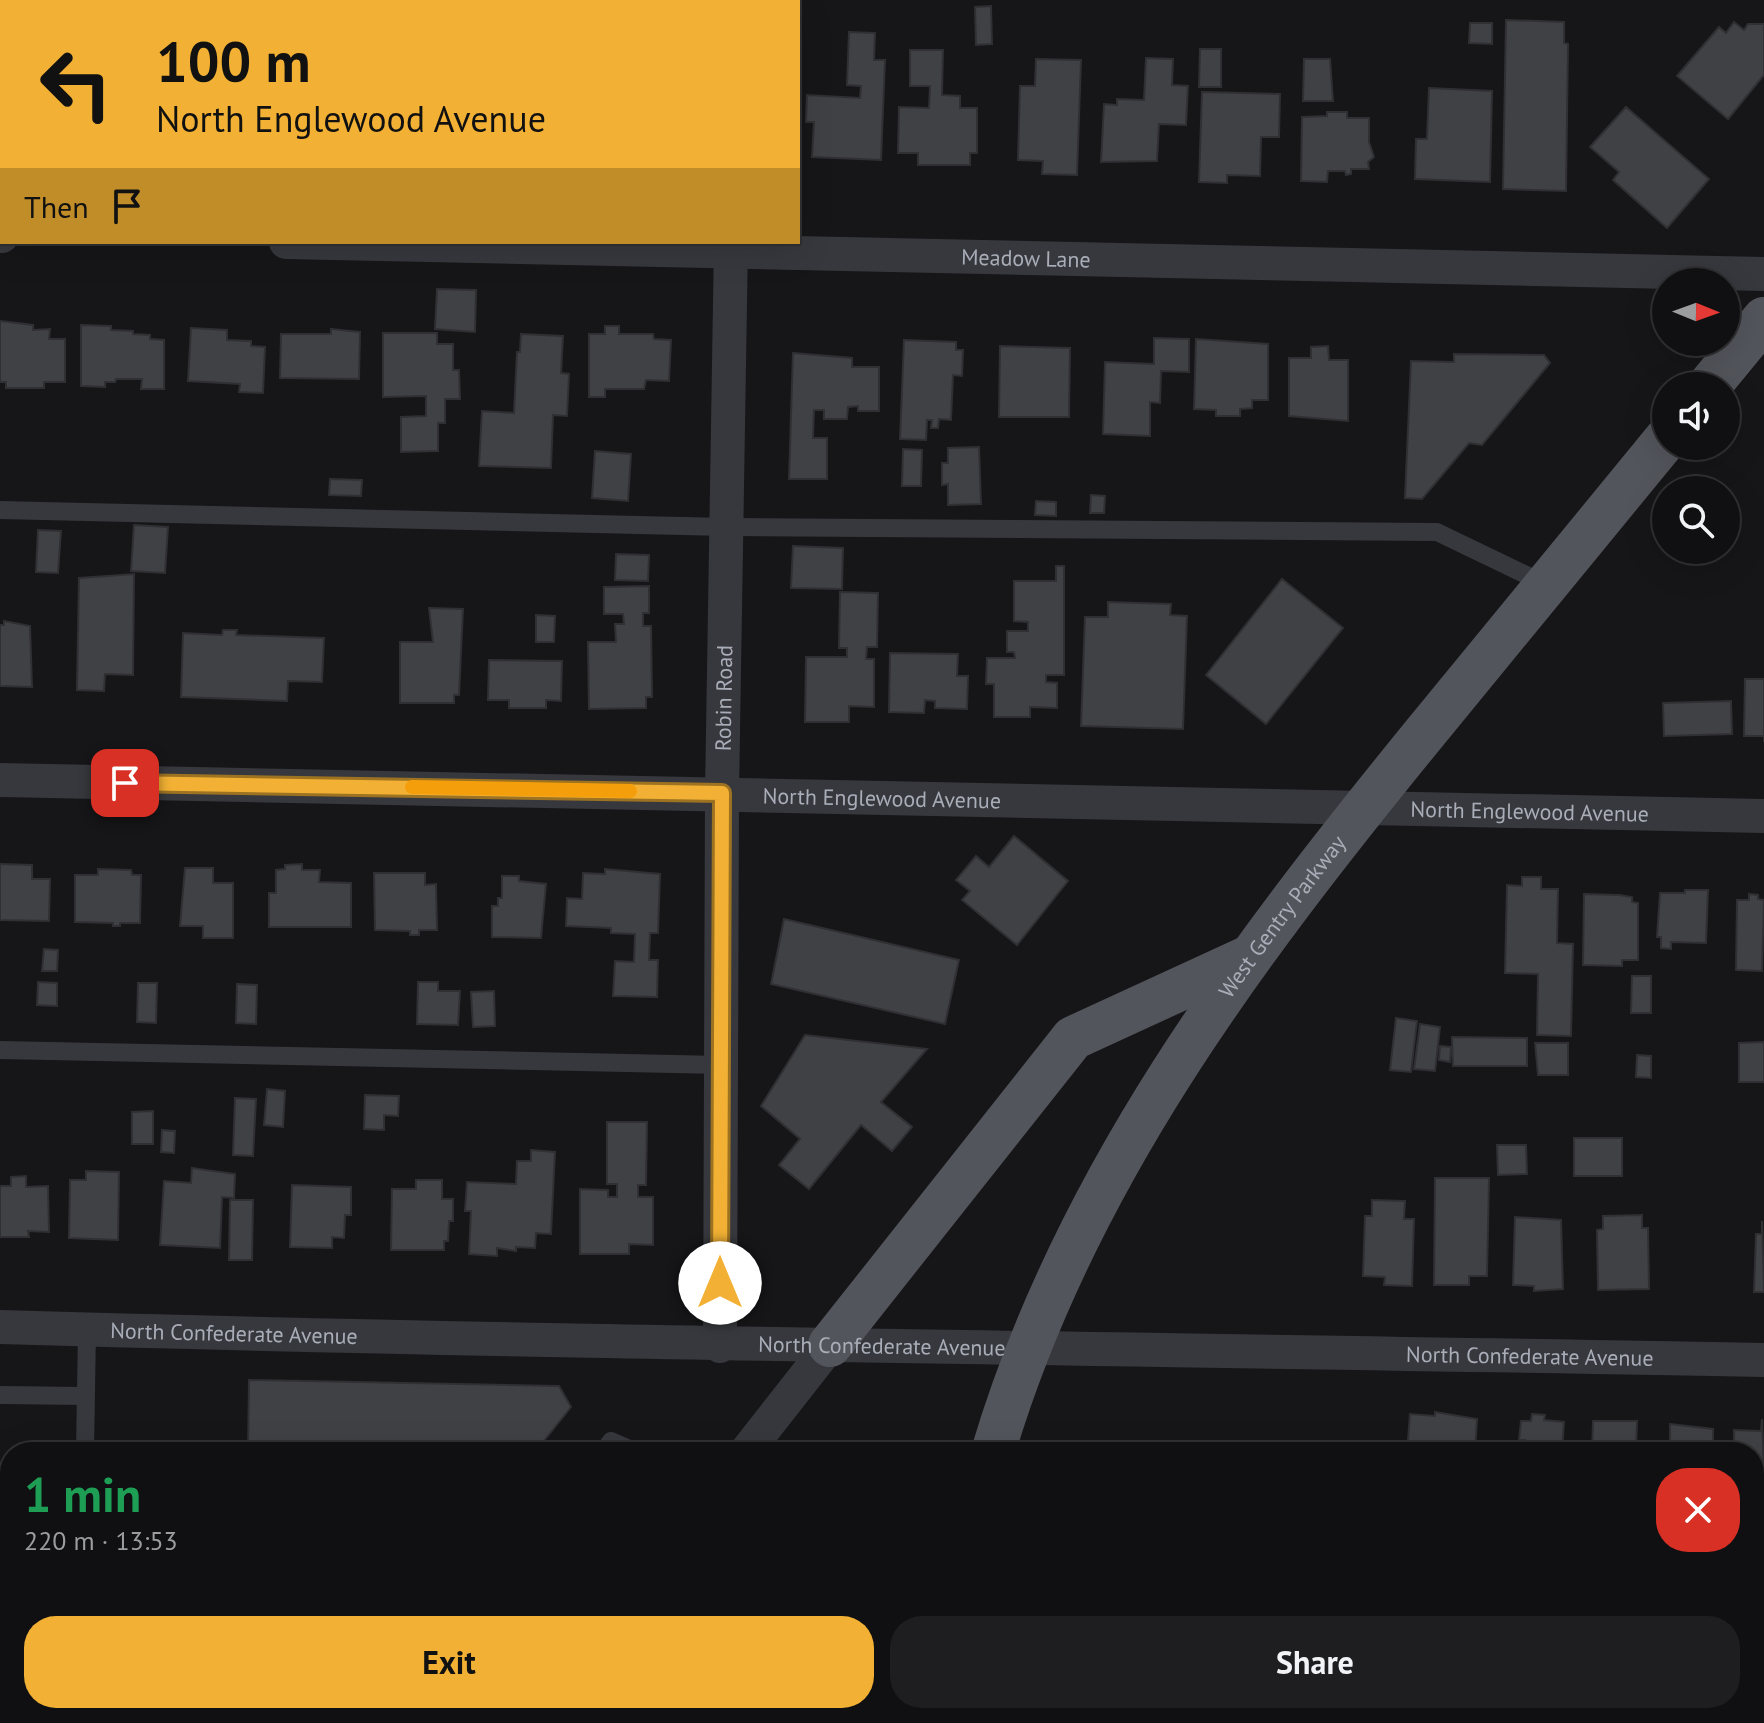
<!DOCTYPE html>
<html lang="en">
<head>
<meta charset="utf-8">
<style>
	body { margin:0; font-family:"PT Sans",sans-serif; background:#1e1e20; color:#f1f3f6; height:100vh; display:flex; flex-direction:column; font-size:30px; white-space:nowrap }
	* { box-sizing:border-box; margin:0 }
	p { font-size:26px; color:#9c9d9f }
	.icon { flex:none; width:44px; height:44px; fill:none; stroke:currentColor; stroke-width:2; stroke-linecap:round; stroke-linejoin:round }
	.map { position:relative; flex:1; overflow:hidden }
	.drawer { position:absolute; left:0px; top:1442px; width:1764px; height:282px; display:flex; flex-direction:column; background:#101012; border-radius:32px 32px 0 0; box-shadow:0 8px 32px #0002,0 0 0 2px #303032 }
	.drawer>* { flex:none }
	.banner { position:absolute; left:0px; top:0px; width:800px; height:244px; box-shadow:0 8px 32px #0002,0 0 0 2px #303032; background:#f2b134; color:#111; overflow:hidden }
	.needle { width:52px; rotate:91deg }
	.tools { position:absolute; left:1652px; top:268px; display:grid; gap:16px }
	.tools a { display:grid; place-items:center; width:88px; height:88px; border-radius:50%; background:#101012; box-shadow:0 8px 32px #0002,0 0 0 2px #303032; font-size:40px }
	.pin { position:absolute; display:grid; place-items:center; width:68px; height:68px; color:#fff; margin:-34px; border-radius:16px; box-shadow:0 4px 12px #0006 }
	.me { position:absolute; width:88px; margin:-44px; rotate:0deg; stroke-linejoin:round; filter:drop-shadow(0 0 6px #0008) }
	.turn { display:flex; align-items:center; gap:28px; height:168px; padding:0 24px; font-size:36px }
	.turn .icon { width:104px; height:104px; stroke-width:2.5 }
	.turn b { display:block; font-size:56px; line-height:68px }
	.then { display:flex; align-items:center; height:76px; padding:0 24px; background:#0003; gap:16px; font-size:30px }
	.round { display:grid; place-items:center; flex:none; width:84px; height:84px; border-radius:32px; background:#1e1e20 }
	.headline { display:flex; align-items:center; justify-content:space-between; height:136px; padding:0 24px }
	h1 { font-size:48px; font-weight:700; line-height:60px; color:#1e9e55 }
	.button { display:flex; gap:16px; margin-top:auto; padding:16px 24px }
	.button a { flex:1; height:92px; border-radius:32px; background:#f2b134; color:#111; font-size:32px; font-weight:700; line-height:92px; text-align:center }
	.button a+a { background:#1e1e20; color:#f1f3f6 }
	.map>svg:first-child { display:block }
</style>
</head>
<body>
<div class="map">
<svg width="1764" height="1723" viewBox="0 0 1764 1723">
	<rect width="100%" height="100%" fill="#161618"/>
	<path fill="#404145" stroke="#303034" stroke-width="2" d="M 991,6 L 992,44 L 976,45 L 975,7 Z
		M 1506,20 L 1564,22 L 1564,43 L 1568,44 L 1566,191 L 1503,189 Z
		M 1734,22 L 1744,30 L 1748,24 L 1764,24 L 1764,75 L 1728,119 L 1677,76 L 1719,27 L 1726,33 Z
		M 1470,23 L 1492,23 L 1492,44 L 1469,43 Z
		M 849,32 L 875,33 L 874,60 L 885,60 L 881,160 L 812,157 L 814,122 L 806,122 L 807,95 L 860,98 L 861,86 L 847,85 Z
		M 1200,49 L 1221,49 L 1221,87 L 1199,87 Z
		M 910,50 L 943,50 L 942,95 L 960,96 L 960,108 L 977,108 L 977,153 L 970,153 L 970,165 L 918,165 L 918,153 L 898,153 L 899,107 L 929,108 L 930,86 L 910,86 Z
		M 1146,58 L 1173,59 L 1172,85 L 1188,86 L 1186,125 L 1159,124 L 1157,161 L 1101,162 L 1104,104 L 1117,105 L 1117,99 L 1144,100 Z
		M 1036,59 L 1081,60 L 1077,175 L 1042,174 L 1043,161 L 1018,160 L 1020,86 L 1035,86 Z
		M 1304,59 L 1330,59 L 1333,101 L 1303,101 Z
		M 1429,88 L 1492,91 L 1490,182 L 1415,179 L 1416,139 L 1427,139 Z
		M 1202,92 L 1280,94 L 1279,137 L 1261,137 L 1260,176 L 1227,175 L 1227,183 L 1199,182 Z
		M 1626,107 L 1709,179 L 1667,228 L 1613,180 L 1619,172 L 1590,147 Z
		M 1327,112 L 1347,112 L 1347,118 L 1369,118 L 1369,142 L 1374,157 L 1368,162 L 1369,169 L 1351,169 L 1351,174 L 1346,175 L 1345,171 L 1328,171 L 1327,182 L 1301,181 L 1302,117 L 1327,116 Z
		M 437,289 L 476,290 L 475,332 L 435,329 Z
		M 0,321 L 33,325 L 33,330 L 50,329 L 49,339 L 65,339 L 65,382 L 44,382 L 44,388 L 6,388 L 6,382 L 0,382 Z
		M 81,325 L 111,326 L 111,330 L 133,331 L 133,334 L 150,335 L 150,339 L 164,340 L 164,389 L 141,389 L 142,379 L 116,379 L 115,382 L 105,382 L 105,387 L 81,386 Z
		M 605,326 L 619,326 L 619,334 L 653,334 L 654,339 L 671,340 L 669,381 L 646,380 L 644,389 L 605,389 L 605,397 L 589,397 L 589,334 L 605,334 Z
		M 191,328 L 227,330 L 227,340 L 251,341 L 251,346 L 265,347 L 263,393 L 239,392 L 240,384 L 188,381 Z
		M 331,329 L 360,332 L 359,379 L 280,378 L 281,334 L 331,334 Z
		M 383,333 L 437,333 L 437,344 L 453,344 L 453,370 L 459,370 L 460,399 L 445,399 L 445,423 L 438,423 L 438,451 L 401,452 L 401,417 L 426,416 L 426,396 L 383,397 Z
		M 521,334 L 563,336 L 561,373 L 569,374 L 567,416 L 553,415 L 551,468 L 479,466 L 482,411 L 514,413 L 517,352 L 520,352 Z
		M 1154,338 L 1189,339 L 1189,372 L 1161,371 L 1160,403 L 1150,402 L 1150,436 L 1103,434 L 1105,362 L 1154,364 Z
		M 1196,339 L 1268,344 L 1268,400 L 1252,400 L 1252,408 L 1240,409 L 1240,416 L 1216,416 L 1216,410 L 1194,409 Z
		M 904,340 L 956,342 L 956,350 L 963,350 L 962,376 L 953,375 L 951,420 L 939,419 L 938,428 L 931,428 L 932,420 L 927,420 L 926,440 L 900,439 Z
		M 1000,346 L 1070,348 L 1069,417 L 999,417 Z
		M 1328,346 L 1329,360 L 1348,360 L 1348,421 L 1289,416 L 1289,358 L 1311,358 L 1311,347 Z
		M 793,353 L 852,358 L 852,367 L 879,367 L 879,411 L 858,411 L 858,406 L 848,407 L 847,419 L 824,419 L 824,410 L 814,410 L 813,438 L 827,438 L 827,479 L 789,479 Z
		M 1454,354 L 1544,355 L 1550,363 L 1482,445 L 1469,443 L 1422,499 L 1405,498 L 1411,361 L 1454,362 Z
		M 979,447 L 981,504 L 948,505 L 948,484 L 942,485 L 942,463 L 948,463 L 948,448 Z
		M 903,449 L 922,450 L 921,486 L 902,486 Z
		M 595,451 L 631,454 L 628,501 L 592,498 Z
		M 330,479 L 362,480 L 361,496 L 329,495 Z
		M 1091,495 L 1105,496 L 1104,513 L 1090,513 Z
		M 1036,501 L 1056,502 L 1056,516 L 1035,515 Z
		M 134,525 L 168,527 L 165,573 L 131,571 Z
		M 38,530 L 61,531 L 58,573 L 36,572 Z
		M 793,546 L 843,548 L 842,589 L 791,588 Z
		M 616,554 L 649,555 L 648,581 L 615,580 Z
		M 1056,566 L 1064,566 L 1064,675 L 1046,675 L 1046,682 L 1057,683 L 1057,708 L 1030,707 L 1030,717 L 994,717 L 994,684 L 986,684 L 987,658 L 1015,658 L 1014,652 L 1007,652 L 1007,631 L 1028,631 L 1028,622 L 1014,621 L 1014,581 L 1056,581 Z
		M 134,574 L 133,675 L 105,674 L 104,691 L 77,690 L 79,578 Z
		M 1282,579 L 1343,628 L 1266,724 L 1206,675 Z
		M 649,586 L 649,613 L 643,613 L 643,626 L 651,626 L 652,697 L 646,697 L 646,708 L 589,709 L 588,642 L 616,642 L 615,624 L 624,624 L 623,614 L 604,614 L 604,587 Z
		M 840,592 L 878,593 L 877,647 L 867,647 L 866,659 L 874,659 L 874,707 L 849,706 L 849,722 L 805,722 L 806,657 L 847,657 L 847,648 L 839,648 Z
		M 1108,602 L 1171,604 L 1170,615 L 1187,616 L 1183,729 L 1081,726 L 1085,617 L 1108,617 Z
		M 429,608 L 463,609 L 459,695 L 454,695 L 454,703 L 400,703 L 400,642 L 433,642 Z
		M 536,615 L 555,616 L 554,642 L 536,642 Z
		M 4,621 L 30,626 L 32,687 L 0,686 L 0,625 L 4,625 Z
		M 223,630 L 237,630 L 236,635 L 324,638 L 322,682 L 288,681 L 287,701 L 181,697 L 183,633 L 222,635 Z
		M 890,653 L 958,654 L 957,676 L 968,676 L 967,709 L 935,708 L 935,701 L 925,700 L 924,713 L 889,712 Z
		M 489,660 L 562,661 L 561,701 L 546,700 L 546,708 L 509,708 L 509,700 L 488,700 Z
		M 1745,679 L 1764,679 L 1764,742 L 1764,736 L 1744,736 Z
		M 1731,701 L 1732,734 L 1664,736 L 1663,703 Z
		M 1014,836 L 1068,881 L 1017,945 L 962,900 L 970,891 L 956,880 L 976,856 L 989,867 Z
		M 0,864 L 32,865 L 32,879 L 50,879 L 49,921 L 0,920 Z
		M 302,864 L 302,870 L 320,870 L 319,882 L 351,883 L 351,927 L 269,927 L 269,893 L 276,893 L 276,870 L 285,869 L 285,865 Z
		M 185,868 L 213,868 L 213,883 L 233,883 L 233,938 L 203,938 L 203,926 L 180,926 Z
		M 98,869 L 131,870 L 132,875 L 141,875 L 140,923 L 120,923 L 120,926 L 113,926 L 113,923 L 75,922 L 75,875 L 98,875 Z
		M 605,869 L 660,874 L 658,933 L 650,933 L 649,960 L 658,960 L 657,997 L 613,996 L 615,961 L 634,962 L 635,934 L 611,933 L 611,928 L 566,926 L 567,898 L 582,899 L 583,873 L 605,874 Z
		M 374,873 L 425,873 L 425,885 L 436,884 L 437,930 L 419,930 L 419,935 L 410,935 L 410,931 L 375,930 Z
		M 502,876 L 519,876 L 519,881 L 546,884 L 541,938 L 492,937 L 492,906 L 498,906 L 498,898 L 502,898 Z
		M 1522,877 L 1541,877 L 1541,889 L 1558,889 L 1557,943 L 1573,944 L 1571,1036 L 1537,1035 L 1538,974 L 1505,973 L 1507,885 L 1522,886 Z
		M 1685,890 L 1708,890 L 1706,943 L 1671,942 L 1671,949 L 1661,948 L 1661,937 L 1657,937 L 1660,893 L 1685,893 Z
		M 1584,894 L 1619,895 L 1632,897 L 1632,902 L 1638,903 L 1638,960 L 1622,960 L 1622,966 L 1583,965 Z
		M 1749,894 L 1758,895 L 1758,899 L 1764,900 L 1762,971 L 1736,970 L 1737,900 L 1749,900 Z
		M 784,919 L 959,960 L 945,1024 L 771,984 Z
		M 44,949 L 58,950 L 57,971 L 42,971 Z
		M 1632,976 L 1651,976 L 1651,1013 L 1631,1013 Z
		M 38,982 L 57,983 L 57,1006 L 37,1005 Z
		M 418,982 L 438,982 L 438,991 L 460,991 L 458,1025 L 417,1024 Z
		M 138,983 L 157,983 L 156,1023 L 137,1022 Z
		M 237,984 L 257,985 L 256,1024 L 236,1023 Z
		M 494,991 L 495,1026 L 473,1027 L 471,992 Z
		M 1396,1018 L 1417,1021 L 1411,1072 L 1390,1070 Z
		M 1420,1024 L 1440,1027 L 1435,1071 L 1414,1069 Z
		M 805,1035 L 927,1049 L 881,1102 L 912,1127 L 892,1151 L 861,1125 L 809,1189 L 779,1165 L 800,1139 L 761,1106 Z
		M 1452,1037 L 1527,1038 L 1527,1066 L 1453,1066 Z
		M 1764,1042 L 1764,1082 L 1739,1082 L 1739,1043 Z
		M 1535,1043 L 1568,1043 L 1568,1075 L 1538,1075 Z
		M 1440,1046 L 1451,1047 L 1450,1062 L 1439,1060 Z
		M 1637,1055 L 1651,1056 L 1651,1078 L 1636,1077 Z
		M 267,1089 L 285,1091 L 283,1127 L 264,1125 Z
		M 365,1095 L 399,1096 L 398,1116 L 384,1115 L 384,1130 L 364,1129 Z
		M 235,1098 L 256,1099 L 253,1156 L 233,1155 Z
		M 153,1111 L 153,1144 L 132,1144 L 132,1112 Z
		M 607,1122 L 647,1122 L 646,1185 L 638,1185 L 638,1197 L 653,1197 L 653,1245 L 629,1244 L 629,1254 L 580,1254 L 580,1189 L 608,1190 L 608,1197 L 617,1197 L 617,1184 L 607,1184 Z
		M 162,1130 L 175,1131 L 174,1153 L 161,1152 Z
		M 1574,1138 L 1622,1138 L 1622,1176 L 1574,1176 Z
		M 1497,1145 L 1526,1145 L 1527,1174 L 1498,1175 Z
		M 531,1150 L 555,1152 L 551,1234 L 536,1233 L 535,1248 L 516,1247 L 516,1251 L 497,1248 L 497,1256 L 469,1254 L 471,1211 L 465,1211 L 467,1182 L 516,1184 L 517,1161 L 531,1161 Z
		M 192,1168 L 235,1174 L 234,1198 L 222,1197 L 220,1248 L 160,1245 L 164,1181 L 191,1183 Z
		M 86,1171 L 119,1172 L 118,1240 L 69,1238 L 70,1180 L 86,1180 Z
		M 26,1176 L 26,1187 L 48,1186 L 49,1232 L 28,1231 L 29,1237 L 0,1237 L 0,1186 L 11,1186 L 11,1177 Z
		M 1435,1178 L 1489,1178 L 1487,1276 L 1469,1276 L 1469,1285 L 1434,1285 Z
		M 416,1180 L 442,1180 L 442,1199 L 453,1199 L 453,1221 L 449,1221 L 448,1241 L 444,1241 L 444,1250 L 391,1250 L 392,1189 L 416,1189 Z
		M 292,1185 L 351,1187 L 351,1215 L 345,1215 L 344,1238 L 332,1237 L 332,1248 L 290,1247 Z
		M 230,1200 L 253,1200 L 252,1260 L 229,1260 Z
		M 1372,1200 L 1405,1201 L 1404,1219 L 1414,1219 L 1412,1286 L 1384,1285 L 1385,1277 L 1363,1276 L 1365,1216 L 1372,1216 Z
		M 1642,1215 L 1642,1228 L 1648,1228 L 1649,1289 L 1598,1290 L 1597,1230 L 1603,1229 L 1603,1216 Z
		M 1515,1217 L 1561,1220 L 1563,1289 L 1534,1291 L 1534,1286 L 1513,1285 Z
		M 1762,1221 L 1764,1292 L 1754,1292 L 1756,1234 L 1762,1234 Z
		M 249,1380 L 559,1386 L 571,1407 L 535,1452 L 248,1452 Z
		M 1435,1412 L 1477,1419 L 1475,1452 L 1407,1452 L 1410,1414 L 1435,1416 Z
		M 1532,1414 L 1545,1415 L 1544,1420 L 1564,1422 L 1562,1452 L 1525,1452 L 1525,1440 L 1519,1440 L 1521,1421 L 1531,1421 Z
		M 1762,1419 L 1764,1474 L 1754,1474 L 1754,1452 L 1734,1452 L 1734,1430 L 1761,1431 Z
		M 1593,1421 L 1637,1421 L 1636,1452 L 1592,1452 Z
		M 1670,1424 L 1713,1429 L 1713,1452 L 1670,1452 Z
		M 673,1714 L 791,1714 L 790,1723 L 666,1723 Z
		M 1154,1714 L 1226,1714 L 1226,1723 L 1153,1723 Z"/>
	<g fill="none" stroke-linecap="round" stroke-linejoin="round">
		<path stroke="#37383d" stroke-width="18" d="M 0,510 L 726,527 L 1437,532 L 1547,585
			M 0,1050 L 721,1065
			M 0,1395 L 85,1396
			M 85,1452 L 87,1330
			M 603,1452 L 611,1441 L 636,1452
			M 0,1517 L 10,1517
			M 0,1704 L 10,1704
			M 403,1714 L 425,1723
			M 796,1723 L 797,1714"/>
		<g stroke="#37383d" stroke-width="34">
			<path d="M 735,2 L 735,0"/>
			<path d="M 0,236 L 2,236"/>
			<path id="s1" d="M 286,242 L 1764,274"/>
			<path id="s2" d="M 0,780 L 1764,816"/>
			<path id="s3" d="M 0,1327 C 588,1344 1176,1349 1764,1360"/>
			<path id="s4" d="M 720,1346 L 722,793 L 731,242"/>
			<path d="M 746,1452 L 830,1345"/>
			<path d="M 544,1723 L 550,1714"/>
		</g>
		<g stroke="#53555c" stroke-width="44">
			<path d="M 1709,386 L 1764,319"/>
			<path d="M 830,1345 L 1073,1038 L 1247,958"/>
			<path id="s5" d="M 993,1452 C 1074,1179 1246,952 1424,734 C 1505,636 1585,537 1666,439"/>
			<path d="M 876,1723 L 877,1714"/>
			<path d="M 989,1723 L 990,1714"/>
		</g>
	</g>
	<g fill="none" stroke-linecap="round" stroke-linejoin="round">
		<defs>
			<path id="route" d="M 125,783 L 722,793 L 720,1283"/>
		</defs>
		<use href="#route" stroke="#9d7322" stroke-width="20"/>
		<use href="#route" stroke="#f2b134" stroke-width="14"/>
		<path stroke="#f59e0b" stroke-width="14" d="M 412,787 L 630,791"/>
	</g>
	<g text-anchor="middle" dominant-baseline="central" stroke-width="8" stroke-linejoin="round" paint-order="stroke">
		<g font-size="22" fill="#a8adb8" stroke="#111113">
			<text stroke="none"><textPath href="#s1" startOffset="740">Meadow Lane</textPath></text>
			<text stroke="none"><textPath href="#s4" startOffset="648">Robin Road</textPath></text>
			<text stroke="none"><textPath href="#s2" startOffset="882">North Englewood Avenue</textPath></text>
			<text stroke="none"><textPath href="#s2" startOffset="1530">North Englewood Avenue</textPath></text>
			<text stroke="none"><textPath href="#s5" startOffset="612">West Gentry Parkway</textPath></text>
			<text stroke="none"><textPath href="#s3" startOffset="234">North Confederate Avenue</textPath></text>
			<text stroke="none"><textPath href="#s3" startOffset="882">North Confederate Avenue</textPath></text>
			<text stroke="none"><textPath href="#s3" startOffset="1530">North Confederate Avenue</textPath></text>
		</g>
	</g>
</svg>
<div class="tools">
<a><svg class="needle" viewBox="-14 -14 28 28"><path d="M0-13l5 13h-10z" fill="#e53935"/><path d="M0 13l5-13h-10z" fill="#9c9d9f"/></svg></a>
<a><svg class="icon" aria-label="sound" viewBox="0 0 24 24"><path d="M4 9h4l5-4v14l-5-4H4zM17 9q2 3 0 6"/></svg></a>
<a><svg class="icon" aria-label="search" viewBox="0 0 24 24"><circle cx="10" cy="10" r="6"/><path d="M15 15l6 6"/></svg></a>
</div>
<div class="pin" style="left:125px;top:783px;background:#d93025"><svg class="icon" aria-label="arrive" viewBox="0 0 24 24"><path d="M6 21V4h12l-3 4 3 4H6"/></svg></div>
<svg class="me" style="left:720px;top:1283px" viewBox="-20 -20 40 40"><circle r="19" fill="#fff"/><path d="M0-13L10 11 0 6-10 11z" fill="#f2b134"/></svg>
<div class="banner">
<div class="turn"><svg class="icon" aria-label="left" viewBox="0 0 24 24"><path d="M17 20v-9H6M10 6l-5 5 5 5"/></svg><div><b>100 m</b>North Englewood Avenue</div></div>
<div class="then">Then<svg class="icon" aria-label="arrive" viewBox="0 0 24 24"><path d="M6 21V4h12l-3 4 3 4H6"/></svg></div>
</div>
<section class="drawer">
<div class="headline"><div><h1>1 min</h1><p>220 m · 13:53</p></div><a class="round" style="background:#d93025;color:#fff"><svg class="icon" aria-label="close" viewBox="0 0 24 24"><path d="M6 6l12 12M18 6L6 18"/></svg></a></div>
<div class="button"><a>Exit</a><a>Share</a></div>
</section>
</div>
</body>
</html>
